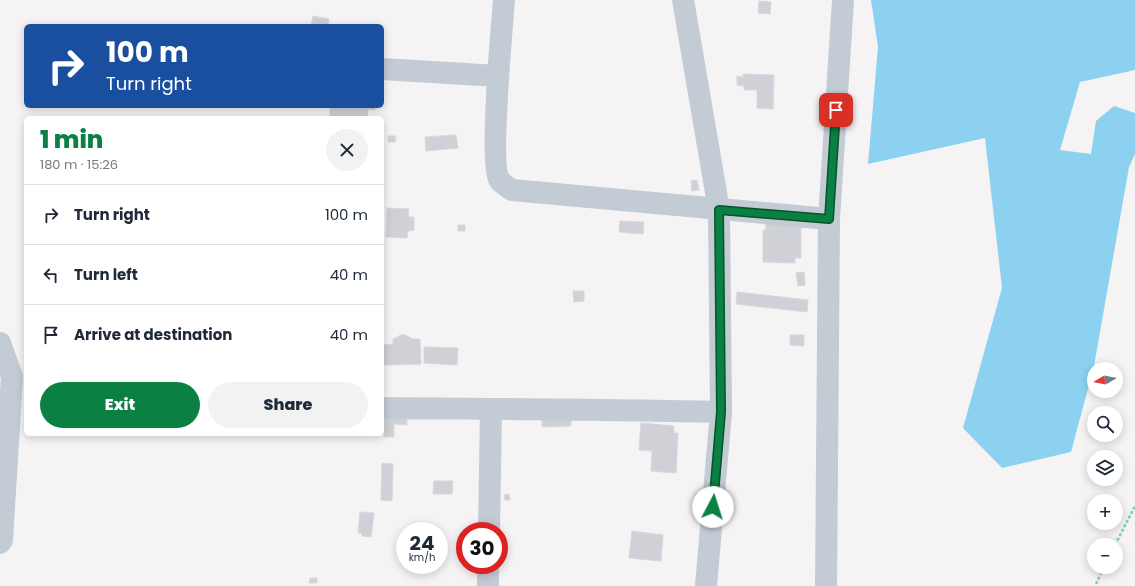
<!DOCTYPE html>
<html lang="en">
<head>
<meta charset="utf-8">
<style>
	body { margin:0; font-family:Poppins,sans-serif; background:#f2f2f3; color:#1f2937; height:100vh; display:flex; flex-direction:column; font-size:15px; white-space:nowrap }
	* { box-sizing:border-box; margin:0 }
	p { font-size:13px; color:#747a83 }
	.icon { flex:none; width:22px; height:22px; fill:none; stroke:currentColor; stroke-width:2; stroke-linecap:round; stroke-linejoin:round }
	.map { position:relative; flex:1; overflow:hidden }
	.details { position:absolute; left:24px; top:116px; width:360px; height:320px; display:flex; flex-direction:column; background:#fff; border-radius:6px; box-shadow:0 2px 10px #0003 }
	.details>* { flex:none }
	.banner { position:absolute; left:24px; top:24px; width:360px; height:84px; border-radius:6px; box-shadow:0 2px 10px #0003; background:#1a4fa0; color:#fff; overflow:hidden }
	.needle { width:26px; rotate:261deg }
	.buttons { position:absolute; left:1087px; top:362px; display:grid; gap:8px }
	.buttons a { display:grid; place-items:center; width:36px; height:36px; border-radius:50%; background:#fff; box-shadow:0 2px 10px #0003; font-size:20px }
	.speed { position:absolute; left:396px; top:522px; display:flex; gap:8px; font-size:20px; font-weight:700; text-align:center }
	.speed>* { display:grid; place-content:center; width:52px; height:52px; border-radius:50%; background:#fff; box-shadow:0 2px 10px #0003; line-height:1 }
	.speed small { font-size:10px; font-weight:400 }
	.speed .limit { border:6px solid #d22; background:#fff; color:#111 }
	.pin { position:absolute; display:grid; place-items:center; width:34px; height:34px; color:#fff; margin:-17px; border-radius:8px; box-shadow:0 2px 6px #0006 }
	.me { position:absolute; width:44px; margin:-22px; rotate:5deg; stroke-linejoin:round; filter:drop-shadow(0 0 3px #0008) }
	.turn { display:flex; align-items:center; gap:14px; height:84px; padding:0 16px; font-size:18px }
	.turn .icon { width:52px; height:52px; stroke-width:2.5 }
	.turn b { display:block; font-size:28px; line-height:34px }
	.round { display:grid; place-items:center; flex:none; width:42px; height:42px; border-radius:21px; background:#f2f2f3 }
	.summary { display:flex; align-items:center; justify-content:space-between; height:68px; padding:0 16px }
	h1 { font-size:24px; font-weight:800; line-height:30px; color:#0b8043 }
	.action { display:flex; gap:8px; margin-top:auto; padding:8px 16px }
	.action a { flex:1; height:46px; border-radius:24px; background:#0b8043; color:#fff; font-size:16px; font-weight:800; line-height:46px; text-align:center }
	.action a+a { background:#f2f2f3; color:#1f2937 }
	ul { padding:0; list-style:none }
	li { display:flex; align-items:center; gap:12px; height:60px; padding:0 16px; border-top:1px solid #e0e1e3 }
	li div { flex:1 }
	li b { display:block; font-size:15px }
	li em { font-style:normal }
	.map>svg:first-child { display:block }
</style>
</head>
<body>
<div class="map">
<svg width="1135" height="586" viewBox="0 0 1135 586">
	<rect width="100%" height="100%" fill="#f5f3f3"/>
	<path fill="#8dd1f0" d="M 871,0 L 1135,0 L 1135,70 L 1080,82 L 1060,150 L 1091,154 L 1096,121 L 1114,106 L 1135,113 L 1135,154 L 1129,167 L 1094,366 L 1071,452 L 1002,468 L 963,428 L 1002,288 L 985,138 L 868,164 L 878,47 Z"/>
	<path fill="#cfd1d7" stroke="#d7d8de" d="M 759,1 L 771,2 L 770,14 L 758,13 Z
		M 313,16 L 329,19 L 328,26 L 311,26 Z
		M 743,74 L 774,75 L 773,109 L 757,108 L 757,90 L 744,90 L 744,86 L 737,85 L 737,76 L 743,77 Z
		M 330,106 L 375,106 L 375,110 L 368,109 L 367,118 L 330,117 Z
		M 456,135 L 458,148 L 426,151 L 425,137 Z
		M 388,136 L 396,136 L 395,142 L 388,142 Z
		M 697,180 L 699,190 L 692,191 L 691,181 Z
		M 387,208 L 409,209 L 408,217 L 414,217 L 414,230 L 408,231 L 407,238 L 386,237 Z
		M 766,220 L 801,220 L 801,258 L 795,258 L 795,263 L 763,262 L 763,230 L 766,230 Z
		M 620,221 L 644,222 L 643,234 L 619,232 Z
		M 458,225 L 465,225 L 465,231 L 458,231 Z
		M 804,272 L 805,285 L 798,286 L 796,273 Z
		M 573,291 L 584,291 L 584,301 L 574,302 Z
		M 737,292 L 808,300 L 807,312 L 736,304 Z
		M 403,334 L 413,339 L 420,339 L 421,364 L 383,365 L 382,345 L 393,344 L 393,339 Z
		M 790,335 L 804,335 L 804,346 L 790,345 Z
		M 424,347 L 458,348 L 457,365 L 424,363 Z
		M 385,412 L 407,413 L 407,425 L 394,424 L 394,437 L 384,437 Z
		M 542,417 L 571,417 L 571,426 L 542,427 Z
		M 641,423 L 674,426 L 674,433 L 678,433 L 676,473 L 651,471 L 652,451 L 639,450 Z
		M 382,463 L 393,464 L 392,501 L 381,500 Z
		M 434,481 L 453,481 L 452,494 L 433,494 Z
		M 509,494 L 510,500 L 505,500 L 504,495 Z
		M 360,512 L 374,513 L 371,537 L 362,536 L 362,533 L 358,533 Z
		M 632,531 L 663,535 L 661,561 L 629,558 Z
		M 310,578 L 317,578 L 317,583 L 309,583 Z"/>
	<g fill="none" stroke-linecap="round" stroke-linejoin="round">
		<path stroke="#78d2b0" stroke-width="2.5" stroke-dasharray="3 2" stroke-linecap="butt" d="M 1115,545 L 1135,506
			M 1096,584 L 1104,567"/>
		<path stroke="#c3cbd4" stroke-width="22" d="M 504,0 C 502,26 489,166 500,181 C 503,184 509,188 512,190 L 829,219 L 843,0
			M 683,0 L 719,210 L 721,412 L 706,586
			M 382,69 L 498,76
			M 0,343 L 12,377 L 2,540 L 0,543
			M 382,408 C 495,409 608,409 721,412
			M 489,531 L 491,409
			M 488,586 L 488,565
			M 826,586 L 829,219"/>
	</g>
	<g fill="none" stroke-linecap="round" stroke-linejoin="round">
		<defs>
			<path id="route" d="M 713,507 L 721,412 L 719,210 L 829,219 L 836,110"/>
		</defs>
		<use href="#route" stroke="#07532c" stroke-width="10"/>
		<use href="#route" stroke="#0b8043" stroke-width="7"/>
	</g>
</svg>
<div class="buttons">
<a><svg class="needle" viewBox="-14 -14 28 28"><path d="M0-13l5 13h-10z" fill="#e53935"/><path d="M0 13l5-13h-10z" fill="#747a83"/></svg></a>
<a><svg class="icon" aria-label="search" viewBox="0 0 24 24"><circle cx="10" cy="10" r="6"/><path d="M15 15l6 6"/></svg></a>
<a><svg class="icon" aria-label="layers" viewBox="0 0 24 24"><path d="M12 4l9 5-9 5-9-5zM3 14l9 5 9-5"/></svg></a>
<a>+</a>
<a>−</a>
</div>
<div class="speed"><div>24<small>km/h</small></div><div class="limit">30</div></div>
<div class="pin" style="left:836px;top:110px;background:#d93025"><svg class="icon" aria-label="arrive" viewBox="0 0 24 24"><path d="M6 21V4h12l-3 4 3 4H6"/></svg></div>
<svg class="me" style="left:713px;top:507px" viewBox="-20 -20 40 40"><circle r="19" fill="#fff"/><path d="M0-13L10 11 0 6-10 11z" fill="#0b8043"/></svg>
<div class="banner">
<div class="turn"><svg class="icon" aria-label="right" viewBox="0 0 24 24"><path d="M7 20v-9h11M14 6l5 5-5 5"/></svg><div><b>100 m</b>Turn right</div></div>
</div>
<section class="details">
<div class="summary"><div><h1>1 min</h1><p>180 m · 15:26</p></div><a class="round"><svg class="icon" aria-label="close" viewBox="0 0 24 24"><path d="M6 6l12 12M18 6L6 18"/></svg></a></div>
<ul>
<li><svg class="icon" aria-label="right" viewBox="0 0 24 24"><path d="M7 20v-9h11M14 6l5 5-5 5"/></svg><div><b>Turn right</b></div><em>100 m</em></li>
<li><svg class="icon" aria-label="left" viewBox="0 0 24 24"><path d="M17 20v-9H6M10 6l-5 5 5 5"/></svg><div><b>Turn left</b></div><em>40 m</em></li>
<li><svg class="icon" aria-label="arrive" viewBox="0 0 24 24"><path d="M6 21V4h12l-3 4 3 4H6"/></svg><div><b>Arrive at destination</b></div><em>40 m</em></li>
</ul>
<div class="action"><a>Exit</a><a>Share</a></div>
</section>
</div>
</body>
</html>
